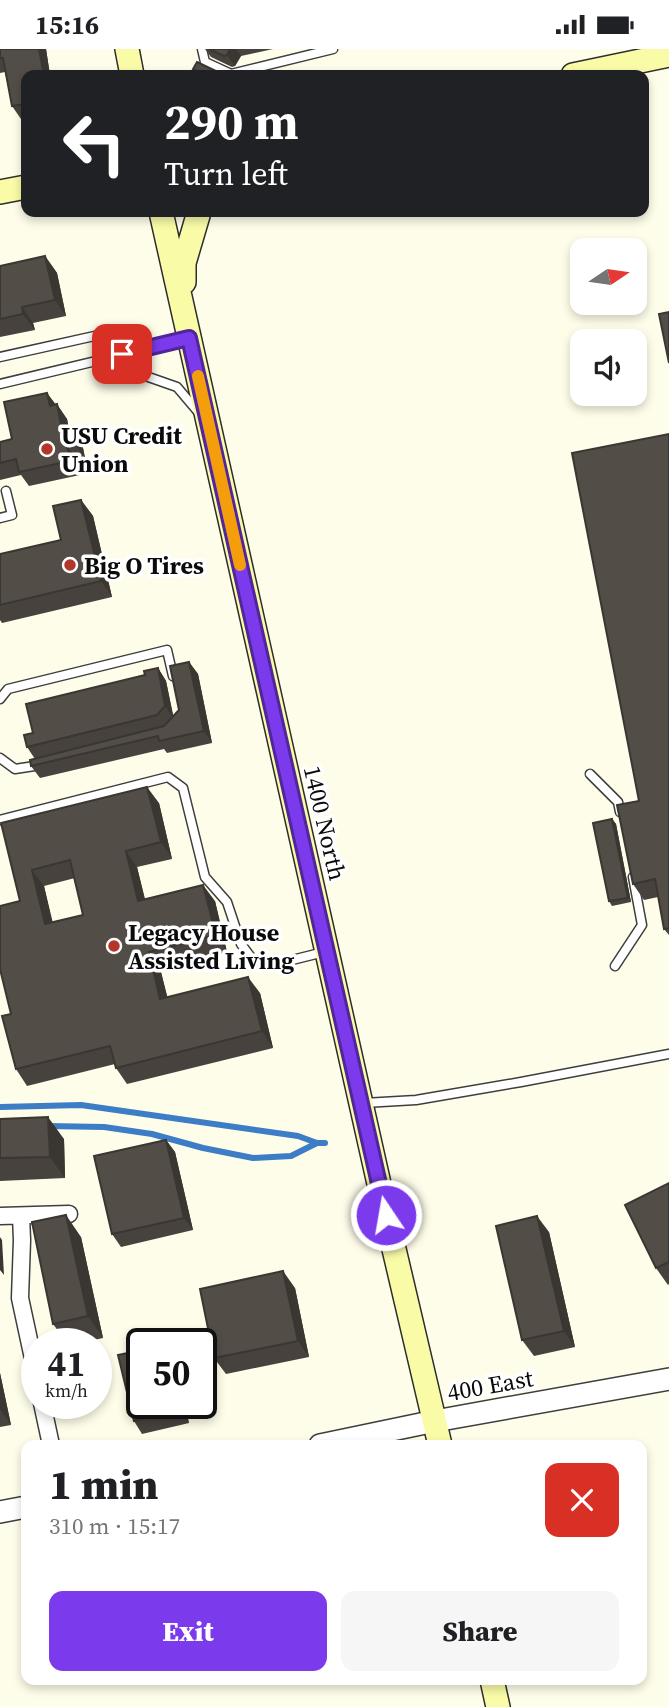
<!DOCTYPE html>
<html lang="en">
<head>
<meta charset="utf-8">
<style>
	body { margin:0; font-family:"Source Serif 4",serif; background:#f6f6f6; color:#202124; height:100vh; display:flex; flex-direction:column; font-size:26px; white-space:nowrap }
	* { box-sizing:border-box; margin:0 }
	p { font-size:23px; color:#757577 }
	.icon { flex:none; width:38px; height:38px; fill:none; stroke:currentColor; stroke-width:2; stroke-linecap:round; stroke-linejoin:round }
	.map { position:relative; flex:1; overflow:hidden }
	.details { position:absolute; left:21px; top:1391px; width:626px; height:245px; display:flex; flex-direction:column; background:#fff; border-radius:14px; box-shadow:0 4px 10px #0003 }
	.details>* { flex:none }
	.hud { position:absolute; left:21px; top:21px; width:628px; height:147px; border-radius:14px; box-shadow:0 4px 10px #0003; background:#202124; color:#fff; overflow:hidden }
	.needle { width:46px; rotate:77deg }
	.fabs { position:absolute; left:570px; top:189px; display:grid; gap:14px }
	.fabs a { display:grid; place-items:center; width:77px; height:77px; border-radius:14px; background:#fff; box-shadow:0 4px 10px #0003; font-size:35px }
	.speed { position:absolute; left:21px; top:1279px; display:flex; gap:14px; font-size:35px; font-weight:700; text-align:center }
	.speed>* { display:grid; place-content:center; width:91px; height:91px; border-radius:50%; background:#fff; box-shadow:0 4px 10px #0003; line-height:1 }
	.speed small { font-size:18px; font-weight:400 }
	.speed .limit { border:4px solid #111; border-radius:10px; background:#fff; color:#111 }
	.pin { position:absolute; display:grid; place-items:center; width:60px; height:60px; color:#fff; margin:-30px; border-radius:14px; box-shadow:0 4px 10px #0006 }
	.me { position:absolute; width:77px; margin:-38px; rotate:348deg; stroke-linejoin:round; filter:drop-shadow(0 0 5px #0008) }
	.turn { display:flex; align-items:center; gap:24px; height:147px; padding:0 28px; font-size:32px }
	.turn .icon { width:91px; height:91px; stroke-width:2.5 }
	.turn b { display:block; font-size:49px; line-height:60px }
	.round { display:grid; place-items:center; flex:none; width:74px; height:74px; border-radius:14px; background:#f6f6f6 }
	.head { display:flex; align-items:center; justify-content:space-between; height:119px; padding:0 28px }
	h1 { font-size:42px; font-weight:800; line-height:52px }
	.cta { display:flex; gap:14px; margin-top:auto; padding:14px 28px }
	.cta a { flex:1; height:80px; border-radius:14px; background:#7c3aed; color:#fff; font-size:28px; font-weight:800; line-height:80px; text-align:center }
	.cta a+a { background:#f6f6f6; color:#202124 }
	.status { display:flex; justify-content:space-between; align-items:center; height:49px; padding:0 35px; background:#fff; direction:ltr }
	.status svg { height:19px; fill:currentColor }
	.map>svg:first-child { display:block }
</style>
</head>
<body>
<div class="status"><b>15:16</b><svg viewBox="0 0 49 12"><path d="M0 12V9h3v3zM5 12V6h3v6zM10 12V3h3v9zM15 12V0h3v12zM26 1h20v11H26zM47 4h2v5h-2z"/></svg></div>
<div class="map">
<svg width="669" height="1658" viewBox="0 0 669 1658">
	<rect width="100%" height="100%" fill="#fefde9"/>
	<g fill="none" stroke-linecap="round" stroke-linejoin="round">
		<path stroke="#3c7dc6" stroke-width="6" d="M 0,1058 L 81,1056 L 298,1087 L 317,1094 L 325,1094
			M 47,1077 L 104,1078 L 152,1085 L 203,1099 L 253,1109 L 291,1107 L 317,1094"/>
		<defs>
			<path id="service" d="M 202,0 L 205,13 L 231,25 L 333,0
				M 0,308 L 99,286
				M 105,309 L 118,329 L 137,324 L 177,338 L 199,364
				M 0,335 L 188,290
				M 0,469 L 12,466 L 6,442
				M 0,650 L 8,640 L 167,601 L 173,627
				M 0,709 L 15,720 L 41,716
				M 590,725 L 618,753 L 620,763
				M 0,771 L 168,728 L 183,739 L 205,828 L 227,853 L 241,895 L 253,911 L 276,915 L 324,903
				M 615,917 L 642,876 L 633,828
				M 364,1054 L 416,1051 L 521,1033 L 669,1005"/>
			<path id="minor" d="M 0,1167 L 69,1165
				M 21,1167 L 22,1191 L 20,1249 L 37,1328
				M 42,1354 L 51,1396"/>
			<path id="tertiary" d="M 320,1396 L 435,1372 L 669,1330
				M 0,1463 L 26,1458"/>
			<path id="secondary" d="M 127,0 L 132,26
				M 573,26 L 669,6
				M 0,143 L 26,138
				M 161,163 L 386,1166 L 440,1396
				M 184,233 L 184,214 L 199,163
				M 492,1631 L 498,1658"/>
		</defs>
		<use href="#service" stroke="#3e3e3e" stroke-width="11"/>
		<use href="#minor" stroke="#3e3e3e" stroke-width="19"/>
		<use href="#tertiary" stroke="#3e3e3e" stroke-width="24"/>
		<use href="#secondary" stroke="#2d2d2d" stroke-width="26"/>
		<use href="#service" stroke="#fff" stroke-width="8"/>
		<use href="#minor" stroke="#fff" stroke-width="16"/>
		<use href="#tertiary" stroke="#fff" stroke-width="21"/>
		<use href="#secondary" stroke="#f9fba7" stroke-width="23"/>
	</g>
	<path fill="#47423e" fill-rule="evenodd" d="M 0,0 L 46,0 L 50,26 L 26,26 L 26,69 L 21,70 L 12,57 L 5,23 L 0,24 Z
		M 205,0 L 273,0 L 241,7 L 235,17 L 232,18 L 211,8 Z
		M 45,207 L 57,224 L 66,267 L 33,274 L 35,281 L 0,288 L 0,217 Z
		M 47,344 L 67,370 L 69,380 L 72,379 L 82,394 L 85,409 L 77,411 L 80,426 L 29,437 L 21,426 L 0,431 L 0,393 L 12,390 Z
		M 669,385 L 669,886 L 664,880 L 658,848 L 644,851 L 633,835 Z
		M 81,451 L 93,467 L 112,548 L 2,574 L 0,571 L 0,505 L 61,491 Z
		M 189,613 L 198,625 L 212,694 L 167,704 L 164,700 L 40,729 L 31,717 L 35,710 L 27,698 L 33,684 L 158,619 L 166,632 L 173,667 L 179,661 Z
		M 159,754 L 172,810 L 137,818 L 145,850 L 215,852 L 227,903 L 160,919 L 167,948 L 260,944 L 273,999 L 127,1035 L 116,1019 L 115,1015 L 27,1037 L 16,1020 L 11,965 L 20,852 L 1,774 ZM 75,829 L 83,866 L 52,873 L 44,837 Z
		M 612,770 L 616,775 L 631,853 L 612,857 L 609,852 Z
		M 0,1070 L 64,1090 L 65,1129 L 0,1132 Z
		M 166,1091 L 175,1103 L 193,1181 L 121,1198 L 112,1185 Z
		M 669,1134 L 669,1235 L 668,1236 L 656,1219 Z
		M 549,1183 L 575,1298 L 534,1307 L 522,1291 Z
		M 81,1188 L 103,1289 L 75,1295 L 68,1295 L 53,1275 Z
		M 295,1239 L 309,1308 L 226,1325 L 214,1309 Z
		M 0,1324 L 11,1376 L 0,1378 Z
		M 142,1354 L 184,1354 L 189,1374 L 142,1385 L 134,1372 Z"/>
	<path fill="#3a3632" d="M 39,0 L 46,0 L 50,26 L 44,26 Z
		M 230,0 L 236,0 L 241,7 L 235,17 L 227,6 Z
		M 45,207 L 57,224 L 66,267 L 55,251 Z
		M 22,258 L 33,274 L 35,281 L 23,265 Z
		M 47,344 L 57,358 L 50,357 Z
		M 57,355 L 67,370 L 72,396 L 62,381 Z
		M 72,379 L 82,394 L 85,409 L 75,395 Z
		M 67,397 L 77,411 L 80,426 L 70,412 Z
		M 81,451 L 93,467 L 112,548 L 101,532 Z
		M 189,613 L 198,625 L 212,694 L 204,682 Z
		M 158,619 L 166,632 L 174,670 L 165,657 Z
		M 147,738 L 159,754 L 172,810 L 161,793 Z
		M 612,770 L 616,775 L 631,853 L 628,849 Z
		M 126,802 L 137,818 L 149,868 L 138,852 Z
		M 32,821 L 44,837 L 57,891 L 45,875 Z
		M 203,836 L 215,852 L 227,903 L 216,886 Z
		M 149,903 L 160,919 L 172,966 L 160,950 Z
		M 248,928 L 260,944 L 273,999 L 262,982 Z
		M 48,1068 L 64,1090 L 65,1129 L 50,1108 Z
		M 166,1091 L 175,1103 L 193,1181 L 184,1169 Z
		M 66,1166 L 81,1188 L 103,1289 L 88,1267 Z
		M 537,1167 L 549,1183 L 575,1298 L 564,1282 Z
		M 0,1188 L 2,1191 L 4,1226 L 0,1221 Z
		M 283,1222 L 295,1239 L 309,1308 L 298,1292 Z
		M 0,1324 L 11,1376 L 0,1360 Z
		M 178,1354 L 184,1354 L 189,1374 L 180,1361 Z"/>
	<path fill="#534d48" stroke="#3a3632" stroke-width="2" fill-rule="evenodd" d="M 0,0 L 39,0 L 44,26 L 26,26 L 26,55 L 12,57 L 3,9 L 0,9 Z
		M 209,0 L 230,0 L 227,6 L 224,7 Z
		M 197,13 L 224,26 L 204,26 L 193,20 Z
		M 45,207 L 55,251 L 22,258 L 23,265 L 0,270 L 0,217 Z
		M 669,263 L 669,314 L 659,265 Z
		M 47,344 L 50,357 L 57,355 L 62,381 L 72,379 L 75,395 L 67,397 L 70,412 L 19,423 L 16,410 L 0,414 L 0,393 L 12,390 L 4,353 Z
		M 669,385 L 669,879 L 664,880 L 655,830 L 633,835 L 617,756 L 639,752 L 572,404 Z
		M 81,451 L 101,532 L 0,556 L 0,505 L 61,491 L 53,457 Z
		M 189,613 L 204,682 L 159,692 L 158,687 L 31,717 L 30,711 L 164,677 L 179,661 L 170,617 Z
		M 158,619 L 165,657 L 157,666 L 27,698 L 24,686 L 33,684 L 26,655 L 145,626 L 144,622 Z
		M 147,738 L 161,793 L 126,802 L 138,852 L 203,836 L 216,886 L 149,903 L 160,950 L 248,928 L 262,982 L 116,1019 L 110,997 L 16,1020 L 2,967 L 11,965 L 0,920 L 0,857 L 20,852 L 1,774 ZM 70,811 L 83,866 L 45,875 L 32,821 Z
		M 612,770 L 628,849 L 609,852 L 593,774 Z
		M 48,1068 L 50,1108 L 0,1109 L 0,1070 Z
		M 166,1091 L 184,1169 L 112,1185 L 94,1107 Z
		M 669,1134 L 669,1213 L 656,1219 L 625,1156 Z
		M 66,1166 L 88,1267 L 53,1275 L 32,1173 Z
		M 537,1167 L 564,1282 L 522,1291 L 496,1177 Z
		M 283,1222 L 298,1292 L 214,1309 L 200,1240 Z
		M 142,1301 L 142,1354 L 178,1354 L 180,1361 L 134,1372 L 118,1306 Z"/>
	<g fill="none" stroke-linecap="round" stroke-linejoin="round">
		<defs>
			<path id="route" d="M 122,305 L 189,289 L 386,1166"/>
		</defs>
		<use href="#route" stroke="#51269a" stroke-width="18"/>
		<use href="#route" stroke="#7c3aed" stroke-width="12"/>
		<path stroke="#f59e0b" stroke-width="12" d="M 198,327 L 240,516"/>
	</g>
	<g fill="#b3362b" stroke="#fff" stroke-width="2.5">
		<circle cx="47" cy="400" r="7"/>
		<circle cx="70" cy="516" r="7"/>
		<circle cx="114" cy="897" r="7"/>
	</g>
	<g text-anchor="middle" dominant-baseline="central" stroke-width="7" stroke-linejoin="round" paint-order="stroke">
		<g font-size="24" font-weight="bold" fill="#0b0b0b" stroke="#fff" text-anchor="start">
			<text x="61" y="386">USU Credit<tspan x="61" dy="28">Union</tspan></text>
			<text x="84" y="516">Big O Tires</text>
			<text x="128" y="883">Legacy House<tspan x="128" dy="28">Assisted Living</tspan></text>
		</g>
		<g font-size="24" fill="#0b0b0b" stroke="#fff">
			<text transform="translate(325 774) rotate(77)">1400 North</text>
			<text transform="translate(490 1336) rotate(-10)">400 East</text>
		</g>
	</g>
</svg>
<div class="fabs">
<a><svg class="needle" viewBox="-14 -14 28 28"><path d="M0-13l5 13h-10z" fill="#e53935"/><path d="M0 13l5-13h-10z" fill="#757577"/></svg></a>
<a><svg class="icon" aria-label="sound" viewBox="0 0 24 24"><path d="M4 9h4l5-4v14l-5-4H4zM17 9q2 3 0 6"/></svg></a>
</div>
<div class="speed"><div>41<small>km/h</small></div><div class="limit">50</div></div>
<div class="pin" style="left:122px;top:305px;background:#d93025"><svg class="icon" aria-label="arrive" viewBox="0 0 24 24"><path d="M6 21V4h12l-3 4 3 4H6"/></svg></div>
<svg class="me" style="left:386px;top:1166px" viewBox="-20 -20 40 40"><circle r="17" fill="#7c3aed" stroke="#fff" stroke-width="3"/><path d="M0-11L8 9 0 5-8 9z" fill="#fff"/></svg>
<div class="hud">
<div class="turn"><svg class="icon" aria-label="left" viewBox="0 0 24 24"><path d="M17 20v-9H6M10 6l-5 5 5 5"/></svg><div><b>290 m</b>Turn left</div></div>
</div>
<section class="details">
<div class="head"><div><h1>1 min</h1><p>310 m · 15:17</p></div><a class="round" style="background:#d93025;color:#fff"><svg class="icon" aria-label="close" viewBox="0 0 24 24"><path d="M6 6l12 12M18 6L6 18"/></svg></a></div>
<div class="cta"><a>Exit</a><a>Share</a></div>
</section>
</div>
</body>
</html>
